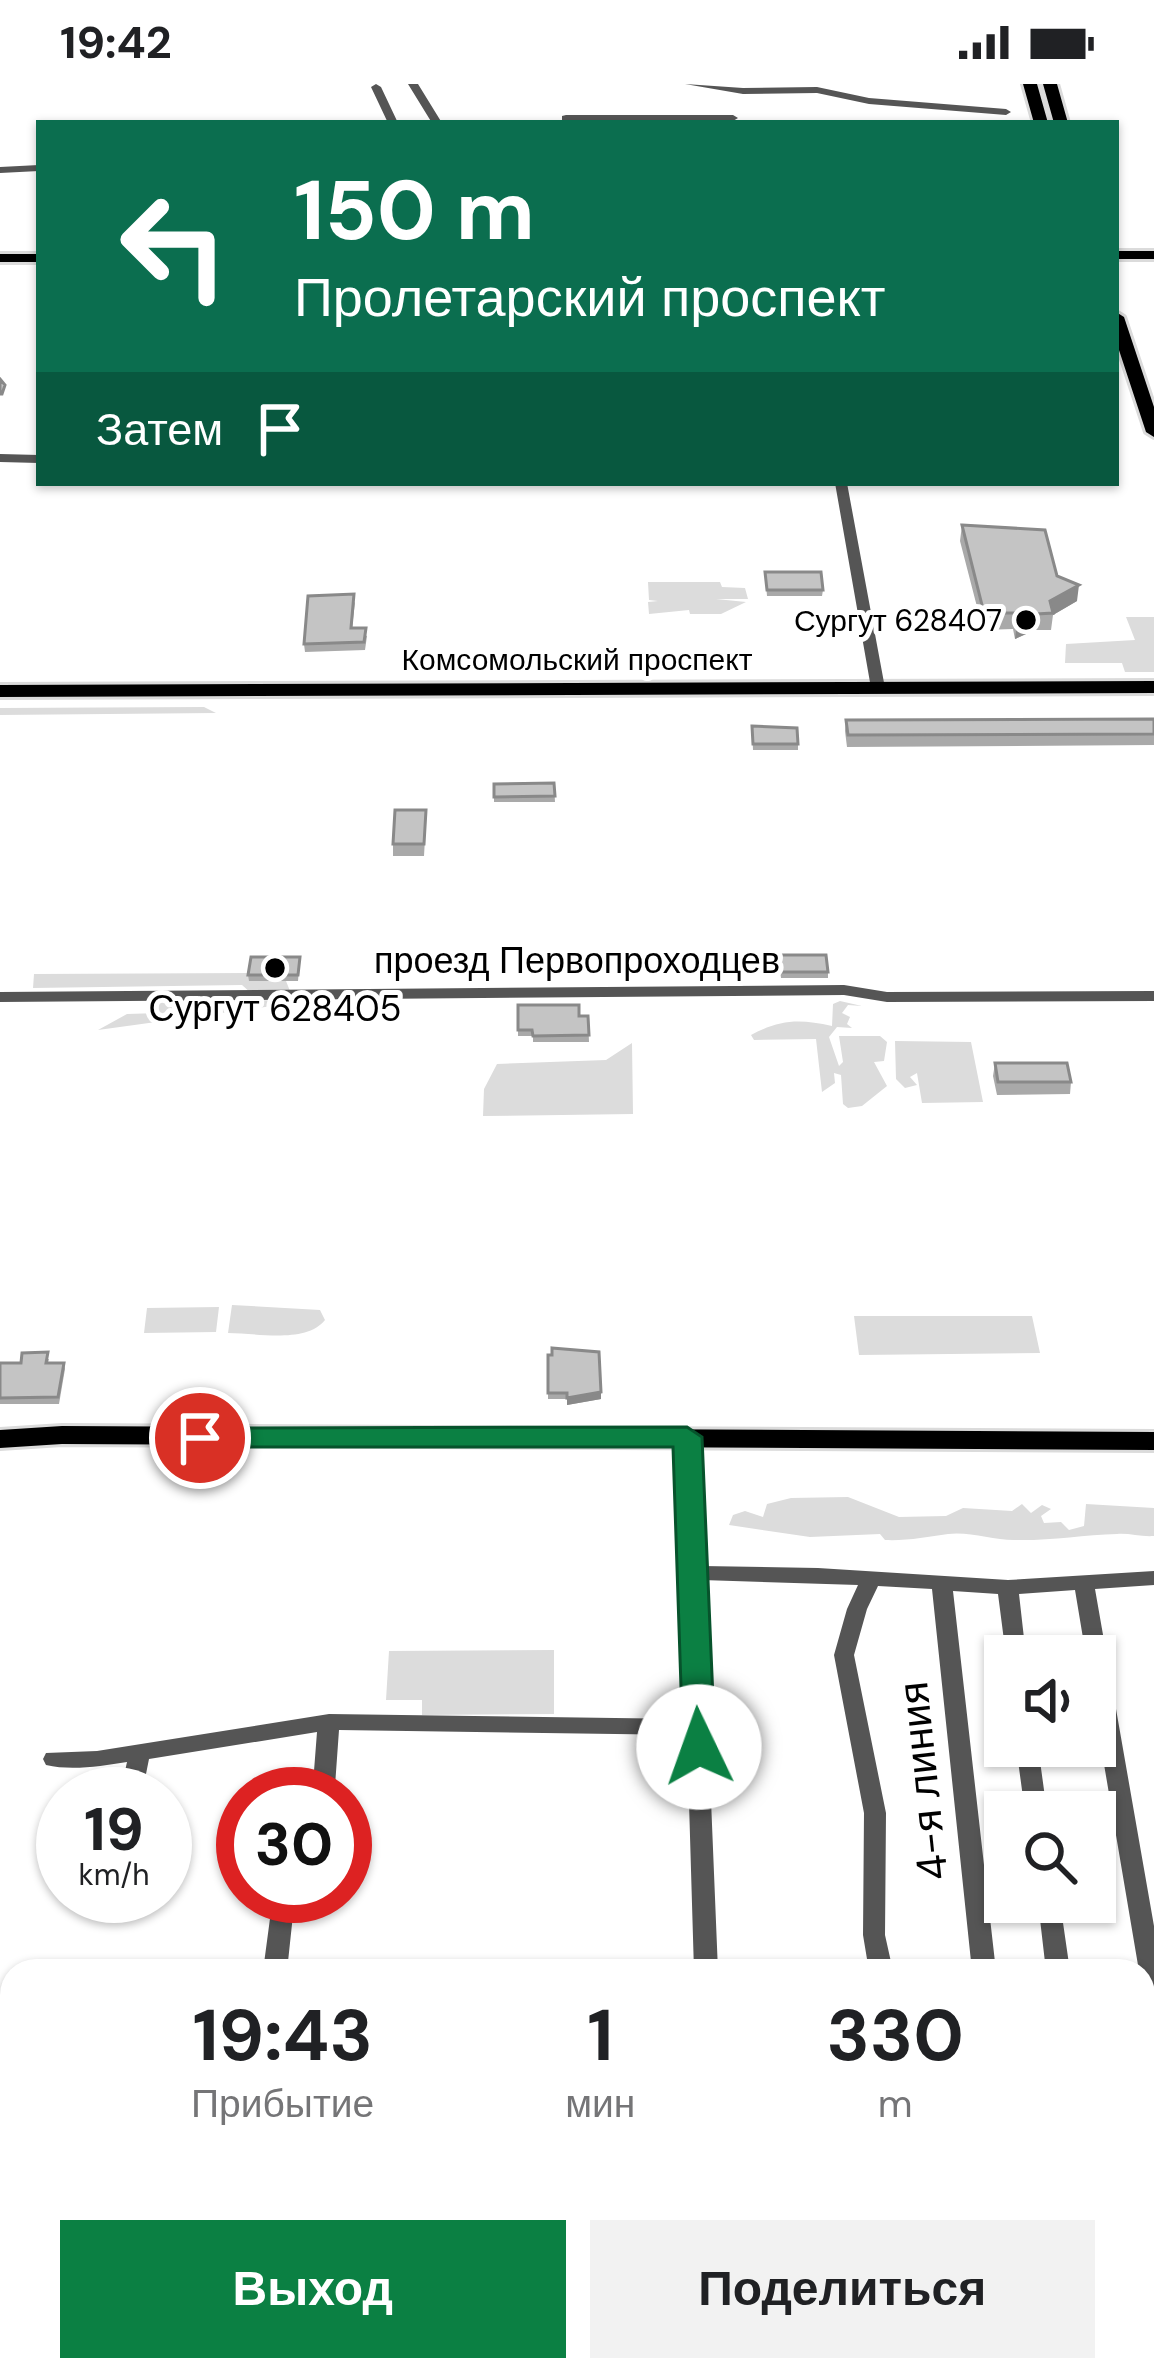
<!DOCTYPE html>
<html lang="ru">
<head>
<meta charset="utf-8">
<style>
	body { margin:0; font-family:"DM Sans",sans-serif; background:#f2f2f2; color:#202124; height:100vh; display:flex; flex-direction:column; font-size:45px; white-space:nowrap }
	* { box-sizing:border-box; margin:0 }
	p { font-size:39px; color:#757577 }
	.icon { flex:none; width:66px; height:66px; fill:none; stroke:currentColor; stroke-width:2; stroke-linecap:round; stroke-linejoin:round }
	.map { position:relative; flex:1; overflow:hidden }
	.side { position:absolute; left:0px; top:1875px; width:1155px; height:423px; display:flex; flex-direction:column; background:#fff; border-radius:36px 36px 0 0; box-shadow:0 3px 9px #0004 }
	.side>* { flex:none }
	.hud { position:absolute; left:36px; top:36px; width:1083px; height:366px; border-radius:0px; box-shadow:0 3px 9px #0004; background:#0b6e4f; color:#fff; overflow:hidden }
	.buttons { position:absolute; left:984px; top:1551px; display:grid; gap:24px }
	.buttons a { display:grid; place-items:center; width:132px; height:132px; border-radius:0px; background:#fff; box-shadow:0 3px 9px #0004; font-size:60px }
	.speed { position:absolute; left:36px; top:1683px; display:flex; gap:24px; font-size:60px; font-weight:700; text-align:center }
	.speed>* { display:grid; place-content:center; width:156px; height:156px; border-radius:50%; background:#fff; box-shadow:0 3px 9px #0004; line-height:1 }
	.speed small { font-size:30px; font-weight:400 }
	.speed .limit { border:18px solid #d22; background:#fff; color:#111 }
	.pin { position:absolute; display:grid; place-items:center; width:102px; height:102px; color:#fff; margin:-51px; border:6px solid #fff; border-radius:50%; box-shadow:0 3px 12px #0007 }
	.me { position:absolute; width:132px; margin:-66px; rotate:357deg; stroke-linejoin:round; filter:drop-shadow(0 0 9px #0008) }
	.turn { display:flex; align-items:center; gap:42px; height:252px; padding:0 60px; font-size:54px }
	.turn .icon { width:156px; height:156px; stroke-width:2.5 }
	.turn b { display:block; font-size:84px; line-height:102px }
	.then { display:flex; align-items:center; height:114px; padding:0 60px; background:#0003; gap:24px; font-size:45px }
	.eta { display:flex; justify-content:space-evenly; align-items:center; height:204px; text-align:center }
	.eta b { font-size:72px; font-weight:700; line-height:84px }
	.action { display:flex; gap:24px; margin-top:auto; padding:24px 60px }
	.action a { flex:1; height:138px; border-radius:0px; background:#0b8043; color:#fff; font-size:48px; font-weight:700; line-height:138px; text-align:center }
	.action a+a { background:#f2f2f2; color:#202124 }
	.status { display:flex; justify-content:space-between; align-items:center; height:84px; padding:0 60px; background:#fff; direction:ltr }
	.status svg { height:33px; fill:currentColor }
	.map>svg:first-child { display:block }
</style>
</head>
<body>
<div class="status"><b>19:42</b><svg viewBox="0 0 49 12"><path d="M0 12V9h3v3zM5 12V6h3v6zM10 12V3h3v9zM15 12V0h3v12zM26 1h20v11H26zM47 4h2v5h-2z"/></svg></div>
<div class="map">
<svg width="1154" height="2296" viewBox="0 0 1154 2296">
	<rect width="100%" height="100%" fill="#fff"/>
	<path fill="#dcdcdc" d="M 648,498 L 720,498 L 722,503 L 745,504 L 748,515 L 716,515 L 746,518 L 721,530 L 690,530 L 689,526 L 649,530 L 648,518 L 658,517 L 649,516 Z
		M 1126,533 L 1154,533 L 1154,588 L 1125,588 L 1122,579 L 1065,579 L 1066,560 L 1135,556 Z
		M 204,623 L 216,629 L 0,631 L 0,624 Z
		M 250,889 L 250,897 L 286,897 L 290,907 L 252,910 L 242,901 L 33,904 L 34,890 Z
		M 288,916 L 287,920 L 98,946 L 127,930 L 159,929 L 146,925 L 146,918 Z
		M 840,917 L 862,922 L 848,921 L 842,929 L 850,933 L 847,940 L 852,944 L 837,943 L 829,953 L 839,982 L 843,978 L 839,952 L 880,952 L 887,958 L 884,977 L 874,978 L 887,1002 L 862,1022 L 848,1024 L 843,1020 L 841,991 L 834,989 L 835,999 L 822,1008 L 816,955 L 754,956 L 751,951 C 781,935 800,935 832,942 L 833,920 Z
		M 895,957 L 971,958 L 983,1018 L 922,1019 L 917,989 L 910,993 L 917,1001 L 905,1004 L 896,995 Z
		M 632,959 L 633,1030 L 483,1032 L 484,1005 L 497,980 L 606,976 Z
		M 232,1221 L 320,1226 L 325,1236 C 306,1260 256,1249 228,1249 Z
		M 219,1223 L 216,1248 L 144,1249 L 147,1224 Z
		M 854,1232 L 1032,1232 L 1040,1269 L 859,1271 Z
		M 848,1413 L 899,1433 L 946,1432 L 963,1424 L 1012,1427 L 1022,1420 L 1031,1429 L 1042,1421 L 1051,1425 L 1041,1432 L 1044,1439 L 1061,1438 L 1069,1446 L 1084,1442 L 1086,1420 L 1154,1424 L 1154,1452 C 1141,1453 1129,1449 1117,1450 C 1083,1451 1048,1457 1014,1456 C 993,1456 968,1447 948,1450 C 928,1453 906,1457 885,1456 L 880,1450 L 810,1453 L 729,1441 L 733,1431 L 745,1427 L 763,1433 L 767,1420 L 791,1414 Z
		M 554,1566 L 554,1630 L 422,1631 L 422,1616 L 386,1616 L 389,1567 Z"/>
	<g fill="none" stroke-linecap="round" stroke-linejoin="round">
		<defs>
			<path id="major" d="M 1023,0 L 1037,0 L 1048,39 L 1034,39 Z
				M 1043,0 L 1057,0 L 1068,39 L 1054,39 Z
				M 1116,167 L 1154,167 L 1154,175 L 1116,175 Z
				M 0,170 L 39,170 L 39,178 L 0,178 Z
				M 1116,228 L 1124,233 L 1154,323 L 1154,353 L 1146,348 L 1116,257 Z
				M 1154,597 L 1154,609 L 0,613 L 0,601 Z
				M 62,1342 L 1154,1348 L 1154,1366 L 62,1360 L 0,1364 L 0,1346 Z"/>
		</defs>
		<use href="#major" stroke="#dbdbdb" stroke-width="6"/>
		<path fill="#555" fill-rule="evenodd" d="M 376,0 L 381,3 L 398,39 L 388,39 L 371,3 Z
			M 408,0 L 418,0 L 442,39 L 432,39 Z
			M 685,0 L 743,4 L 817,3 L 869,14 L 1006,25 L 1011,28 L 1006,31 L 869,20 L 817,9 L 743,10 Z
			M 566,31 L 733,31 L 738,34 L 733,37 L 562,36 L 562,32 Z
			M 39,81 L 39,87 L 0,89 L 0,83 Z
			M 0,370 L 39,371 L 39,379 L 0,378 Z
			M 835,399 L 847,399 L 885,604 L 878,608 L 871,604 Z
			M 844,901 L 887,908 L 1154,907 L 1154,917 L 887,918 L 844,911 L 0,918 L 0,908 Z
			M 687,1347 L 697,1353 L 702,1482 L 818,1484 L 1008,1496 L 1154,1487 L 1154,1501 L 1095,1505 L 1154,1842 L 1154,1918 L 1146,1916 L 1143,1887 L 1139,1887 L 1095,1627 L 1095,1572 L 1086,1572 L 1075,1506 L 1019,1510 L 1026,1572 L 1006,1572 L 998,1510 L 953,1507 L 996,1887 L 972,1887 L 932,1505 L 878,1502 L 867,1525 L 854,1571 L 886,1729 L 885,1851 L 893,1887 L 869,1887 L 863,1851 L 864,1729 L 834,1571 L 847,1525 L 858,1501 L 702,1496 L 718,1887 L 694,1887 L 687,1651 L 339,1646 L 335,1702 L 330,1710 L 306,1710 L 313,1700 L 317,1648 L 149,1675 L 142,1710 L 120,1710 L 127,1678 C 101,1682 72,1687 46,1681 L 43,1675 L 46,1669 L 97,1667 L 329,1630 L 686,1635 L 677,1353 Z
			M 1016,1662 L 1038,1662 L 1047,1728 L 1025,1728 Z
			M 273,1812 L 295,1812 L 287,1887 L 263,1887 Z
			M 1038,1818 L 1060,1818 L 1070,1887 L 1046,1887 Z
			M 708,2286 L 912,2286 L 917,2288 L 921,2296 L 705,2296 Z
			M 1023,2286 L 1049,2286 L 1050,2296 L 1024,2296 Z
			M 1106,2286 L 1132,2286 L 1133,2296 L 1107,2296 Z"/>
		<use href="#major" fill="#000" fill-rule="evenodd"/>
	</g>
	<path fill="#a9a9a9" d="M 962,441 L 1057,492 L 1077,517 L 1053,531 L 1051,546 L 1035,546 L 1015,555 L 1013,545 L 983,546 L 960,457 Z
		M 765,488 L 823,506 L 822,512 L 767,512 Z
		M 355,518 L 352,544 L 367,552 L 365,566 L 305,568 L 304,560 Z
		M 1154,635 L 1154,661 L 847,663 L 845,647 L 846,636 Z
		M 752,642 L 798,660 L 798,666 L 753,666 Z
		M 554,699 L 555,718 L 494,718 L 494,700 Z
		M 426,737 L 424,772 L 393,772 L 393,760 Z
		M 300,873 L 298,897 L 249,897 L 248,891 Z
		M 779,877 L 828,888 L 828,894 L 781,894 Z
		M 518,921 L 579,932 L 588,932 L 589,958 L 533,958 L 533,952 L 518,952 Z
		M 995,979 L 1071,998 L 1070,1010 L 997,1011 L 993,992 Z
		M 548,1271 L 601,1315 L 567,1321 L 567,1315 L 548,1315 Z
		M 49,1275 L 48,1279 L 64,1279 L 65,1285 L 59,1320 L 0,1320 L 0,1279 L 21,1279 Z"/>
	<path fill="#898989" d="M 1079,501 L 1077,517 L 1053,531 L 1050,517 Z
		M 1036,530 L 1035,546 L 1015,555 L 1017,539 Z
		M 601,1308 L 601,1315 L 567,1321 L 567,1314 Z"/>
	<path fill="#c4c4c4" stroke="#898989" stroke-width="3" d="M 0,295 L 5,301 L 2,310 L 0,310 Z
		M 962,441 L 1045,446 L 1057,492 L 1079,501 L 1050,517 L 1053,529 L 1036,530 L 1017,539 L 1014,529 L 984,529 Z
		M 765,488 L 821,488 L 823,506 L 767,506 Z
		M 354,510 L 351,544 L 366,544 L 364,558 L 304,560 L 308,512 Z
		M 1154,635 L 1154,650 L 848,651 L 846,636 Z
		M 752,642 L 797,644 L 798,660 L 753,660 Z
		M 554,699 L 555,712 L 494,713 L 494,700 Z
		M 395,726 L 426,726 L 424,760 L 393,760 Z
		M 779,871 L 826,871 L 828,888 L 781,888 Z
		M 251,873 L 300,873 L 298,891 L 248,891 Z
		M 518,921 L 579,921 L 579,932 L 588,932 L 589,951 L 533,952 L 532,946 L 518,946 Z
		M 995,979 L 1067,979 L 1071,998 L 998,998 Z
		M 552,1264 L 599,1268 L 601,1308 L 567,1314 L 567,1309 L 548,1309 L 548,1271 L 552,1271 Z
		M 48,1268 L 46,1279 L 64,1279 L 58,1313 L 0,1314 L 0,1279 L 21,1279 L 22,1269 Z"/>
	<path fill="#0b8043" stroke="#07532c" stroke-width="3" d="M 687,1343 L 702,1353 L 715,1663 L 711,1671 L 687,1671 L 683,1663 L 673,1363 L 200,1363 L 185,1354 L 200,1344 Z"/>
	<g fill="#000" stroke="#fff" stroke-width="4.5">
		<circle cx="1026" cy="536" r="12"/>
		<circle cx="275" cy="884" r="12"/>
	</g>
	<g text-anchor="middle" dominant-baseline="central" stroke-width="10" stroke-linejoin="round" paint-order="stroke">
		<g font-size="30" fill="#000" stroke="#fff" text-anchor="end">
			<text x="1002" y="536">Сургут 628407</text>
		</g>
		<g font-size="30" fill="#000" stroke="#fff">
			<text x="577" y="575">Комсомольский проспект</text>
		</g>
		<g font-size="36" fill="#000" stroke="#fff">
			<text x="577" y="876">проезд Первопроходцев</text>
		</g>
		<g font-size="36" fill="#000" stroke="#fff">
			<text x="275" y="924">Сургут 628405</text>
		</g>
		<g font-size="42" fill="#000" stroke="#fff">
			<text transform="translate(923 1697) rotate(-96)">4-я линия</text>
		</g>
	</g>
</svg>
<div class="buttons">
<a><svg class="icon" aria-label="sound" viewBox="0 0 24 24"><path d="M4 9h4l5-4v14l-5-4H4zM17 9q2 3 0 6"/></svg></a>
<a><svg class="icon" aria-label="search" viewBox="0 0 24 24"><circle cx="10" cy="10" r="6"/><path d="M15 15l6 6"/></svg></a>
</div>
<div class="speed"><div>19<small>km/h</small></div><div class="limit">30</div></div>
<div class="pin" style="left:200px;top:1354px;background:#d93025"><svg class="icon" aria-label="arrive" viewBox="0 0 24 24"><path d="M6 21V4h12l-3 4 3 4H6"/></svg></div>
<svg class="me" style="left:699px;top:1663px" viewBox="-20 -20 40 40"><circle r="19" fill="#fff"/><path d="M0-13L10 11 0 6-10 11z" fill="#0b8043"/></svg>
<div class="hud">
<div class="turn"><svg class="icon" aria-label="left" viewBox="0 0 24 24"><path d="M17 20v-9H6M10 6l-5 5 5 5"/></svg><div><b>150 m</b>Пролетарский проспект</div></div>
<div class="then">Затем<svg class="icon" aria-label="arrive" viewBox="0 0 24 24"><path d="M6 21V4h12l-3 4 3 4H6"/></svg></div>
</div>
<section class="side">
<div class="eta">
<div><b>19:43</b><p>Прибытие</p></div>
<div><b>1</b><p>мин</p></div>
<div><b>330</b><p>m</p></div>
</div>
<div class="action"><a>Выход</a><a>Поделиться</a></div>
</section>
</div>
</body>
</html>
